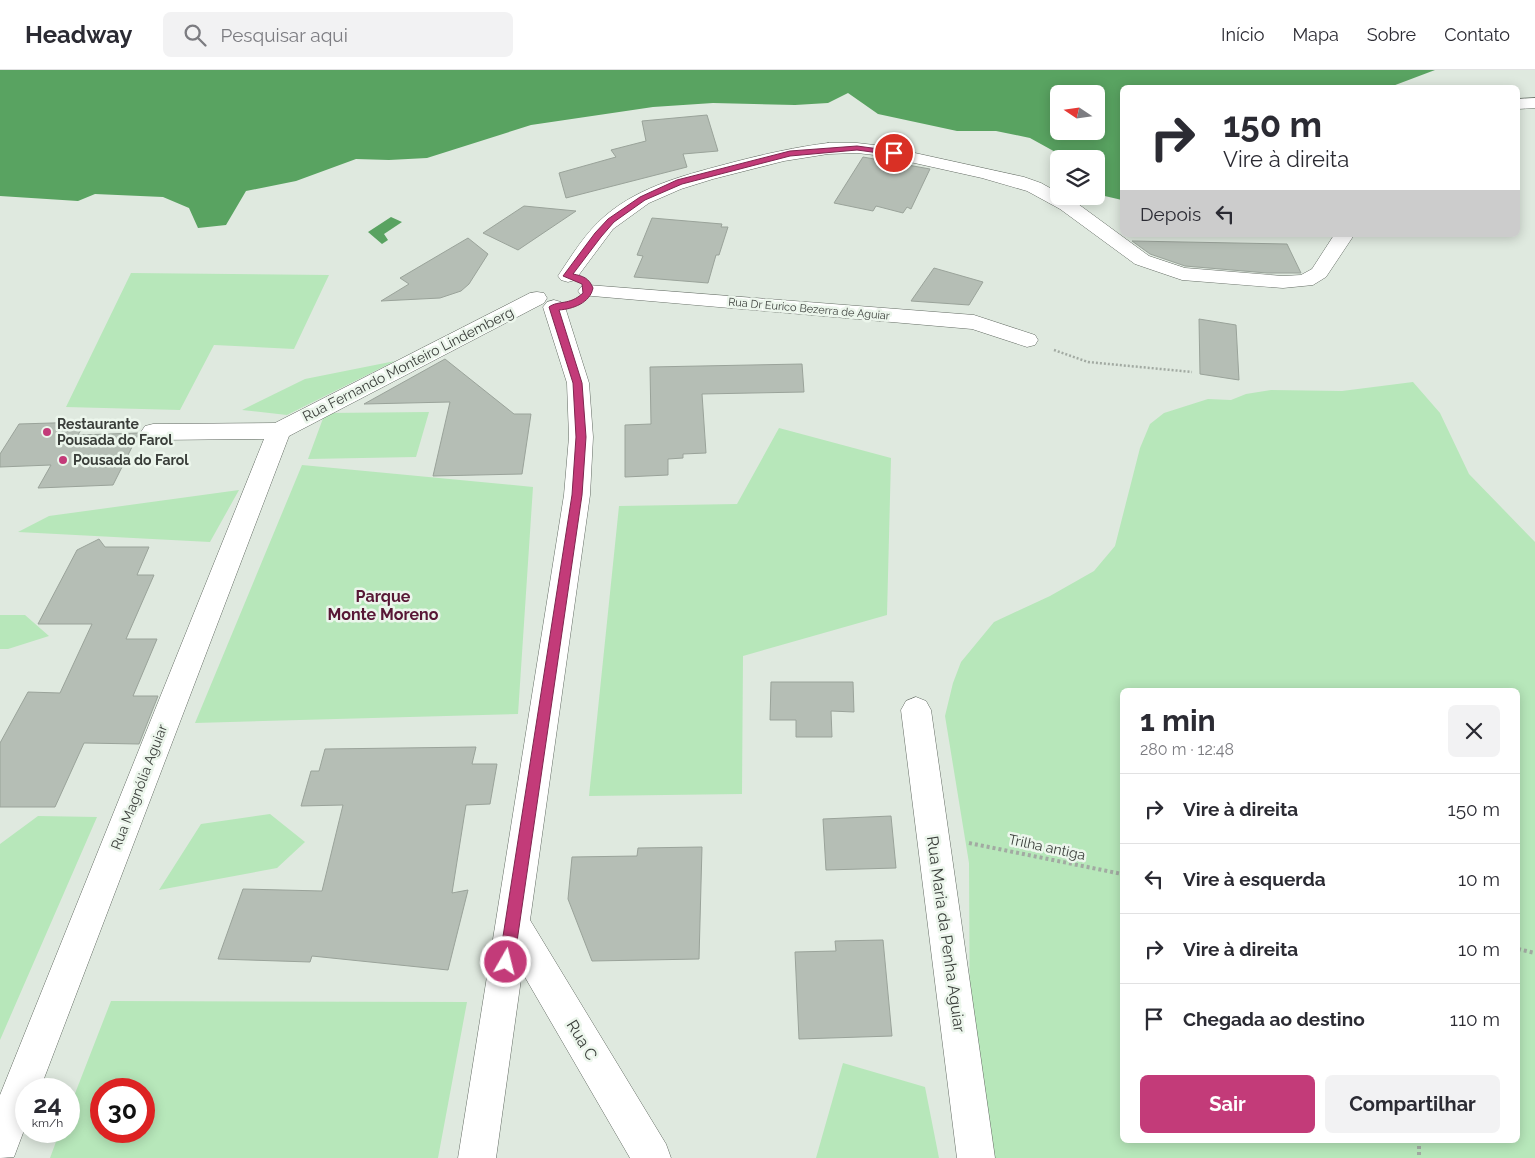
<!DOCTYPE html>
<html lang="pt">
<head>
<meta charset="utf-8">
<style>
	body { margin:0; font-family:Raleway,sans-serif; background:#f2f2f3; color:#2b2b33; height:100vh; display:flex; flex-direction:column; font-size:19px; white-space:nowrap }
	* { box-sizing:border-box; margin:0 }
	p { font-size:16px; color:#7c7c81 }
	.icon { flex:none; width:28px; height:28px; fill:none; stroke:currentColor; stroke-width:2; stroke-linecap:round; stroke-linejoin:round }
	.map { position:relative; flex:1; overflow:hidden }
	.details { position:absolute; left:1120px; top:618px; width:400px; height:455px; display:flex; flex-direction:column; background:#fff; border-radius:8px; box-shadow:0 2px 12px #0003 }
	.details>* { flex:none }
	.top-card { position:absolute; left:1120px; top:15px; width:400px; height:152px; border-radius:8px; box-shadow:0 2px 12px #0003; background:#fff; color:#2b2b33; overflow:hidden }
	.needle { width:32px; rotate:283deg }
	.buttons { position:absolute; left:1050px; top:15px; display:grid; gap:10px }
	.buttons a { display:grid; place-items:center; width:55px; height:55px; border-radius:8px; background:#fff; box-shadow:0 2px 12px #0003; font-size:25px }
	.speed { position:absolute; left:15px; top:1008px; display:flex; gap:10px; font-size:25px; font-weight:700; text-align:center }
	.speed>* { display:grid; place-content:center; width:65px; height:65px; border-radius:50%; background:#fff; box-shadow:0 2px 12px #0003; line-height:1 }
	.speed small { font-size:12px; font-weight:400 }
	.speed .limit { border:8px solid #d22; background:#fff; color:#111 }
	.pin { position:absolute; display:grid; place-items:center; width:42px; height:42px; color:#fff; margin:-21px; border:2px solid #fff; border-radius:50%; box-shadow:0 1px 5px #0007 }
	.me { position:absolute; width:55px; margin:-28px; rotate:8deg; stroke-linejoin:round; filter:drop-shadow(0 0 4px #0008) }
	.turn { display:flex; align-items:center; gap:18px; height:105px; padding:0 20px; font-size:22px }
	.turn .icon { width:65px; height:65px; stroke-width:2.5 }
	.turn b { display:block; font-size:35px; line-height:42px }
	.then { display:flex; align-items:center; height:48px; padding:0 20px; background:#0003; gap:10px; font-size:19px }
	.round { display:grid; place-items:center; flex:none; width:52px; height:52px; border-radius:8px; background:#f2f2f3 }
	.headline { display:flex; align-items:center; justify-content:space-between; height:85px; padding:0 20px }
	h1 { font-size:30px; font-weight:700; line-height:38px }
	.primary-button { display:flex; gap:10px; margin-top:auto; padding:10px 20px }
	.primary-button a { flex:1; height:58px; border-radius:8px; background:#c33b79; color:#fff; font-size:20px; font-weight:700; line-height:58px; text-align:center }
	.primary-button a+a { background:#f2f2f3; color:#2b2b33 }
	ul { padding:0; list-style:none }
	li { display:flex; align-items:center; gap:15px; height:70px; padding:0 20px; border-top:1px solid #e1e1e2 }
	li div { flex:1 }
	li b { display:block; font-size:19px }
	li em { font-style:normal }
	header { display:flex; align-items:center; gap:30px; box-sizing:border-box; height:70px; padding:0 25px; background:#fff; border-bottom:1px solid #e1e1e2 }
	header strong { font-size:24px }
	nav { display:flex; gap:28px; margin-inline-start:auto; font-size:18px }
	.search { width:350px; height:45px; background:#f2f2f3; display:flex; align-items:center; gap:12px; box-sizing:border-box; padding:0 18px; border-radius:8px; color:#7c7c81; font-size:19px }
	.map>svg:first-child { display:block }
</style>
</head>
<body>
<header>
<strong>Headway</strong>
<div class="search"><svg class="icon" aria-label="search" viewBox="0 0 24 24"><circle cx="10" cy="10" r="6"/><path d="M15 15l6 6"/></svg>Pesquisar aqui</div>
<nav><a>Início</a><a>Mapa</a><a>Sobre</a><a>Contato</a></nav>
</header>
<div class="map">
<svg width="1535" height="1088" viewBox="0 0 1535 1088">
	<rect width="100%" height="100%" fill="#dfe9df"/>
	<path fill="#b7e7ba" fill-rule="evenodd" d="M 131,203 L 329,205 L 294,279 L 214,275 L 180,340 L 66,337 Z
		M 395,291 L 287,345 L 242,340 L 305,309 Z
		M 1413,312 L 1440,343 L 1469,404 L 1535,472 L 1535,1088 L 987,1088 L 970,984 L 969,793 L 945,646 L 953,613 L 961,592 L 994,552 L 1050,526 L 1094,501 L 1115,476 L 1140,378 L 1150,354 L 1164,343 L 1208,329 L 1231,330 L 1246,324 L 1271,320 L 1342,321 ZM 1122,620 L 1518,620 L 1518,1070 L 1122,1070 Z
		M 429,342 L 416,387 L 308,389 L 325,343 Z
		M 779,358 L 891,388 L 887,545 L 743,586 L 742,724 L 589,726 L 619,436 L 737,434 Z
		M 302,395 L 533,417 L 518,644 L 195,653 Z
		M 239,420 L 210,472 L 18,462 L 49,446 Z
		M 0,545 L 25,545 L 49,566 L 8,579 L 0,579 Z
		M 270,744 L 305,772 L 277,798 L 159,820 L 201,754 Z
		M 38,746 L 97,747 L 0,970 L 0,774 Z
		M 111,931 L 467,932 L 438,1088 L 50,1088 L 60,1061 L 69,1061 L 69,1039 ZM 101,1019 L 144,1019 L 144,1061 L 101,1061 Z
		M 843,993 L 925,1017 L 939,1088 L 816,1088 Z"/>
	<path fill="#59a361" fill-rule="evenodd" d="M 0,0 L 1435,0 L 1390,17 L 1122,18 L 1122,130 L 1096,124 L 1096,89 L 1068,89 L 1030,68 L 996,61 L 957,61 L 878,44 L 848,23 L 828,33 L 795,35 L 713,33 L 653,37 L 531,55 L 427,88 L 389,90 L 356,89 L 296,111 L 246,121 L 226,155 L 198,158 L 189,138 L 163,127 L 95,124 L 78,131 L 0,126 ZM 1059,24 L 1096,24 L 1096,61 L 1059,61 Z
		M 391,147 L 402,152 L 384,164 L 388,170 L 382,174 L 368,162 Z"/>
	<path fill="#b5beb5" stroke="#9aa39a" d="M 707,45 L 718,81 L 683,84 L 687,97 L 566,128 L 559,103 L 616,87 L 611,80 L 646,71 L 642,51 Z
		M 863,87 L 930,99 L 911,139 L 907,137 L 903,143 L 876,136 L 873,141 L 834,133 Z
		M 524,136 L 576,141 L 518,180 L 483,163 Z
		M 652,148 L 722,154 L 721,157 L 728,157 L 719,185 L 716,185 L 708,213 L 634,207 L 643,186 L 637,185 Z
		M 468,168 L 488,184 L 469,214 L 461,221 L 440,228 L 381,231 L 409,214 L 400,208 Z
		M 1132,171 L 1287,174 L 1301,203 L 1267,203 L 1185,196 L 1150,184 Z
		M 934,198 L 983,212 L 969,235 L 911,231 Z
		M 1199,249 L 1236,255 L 1239,310 L 1200,304 Z
		M 445,289 L 514,344 L 531,344 L 522,404 L 433,406 L 450,332 L 364,334 Z
		M 802,294 L 804,322 L 702,324 L 706,383 L 683,384 L 683,388 L 668,389 L 668,405 L 625,407 L 625,355 L 651,354 L 650,297 Z
		M 85,352 L 78,365 L 139,363 L 113,415 L 38,418 L 51,395 L 0,397 L 0,384 L 19,354 Z
		M 99,469 L 105,477 L 149,477 L 137,505 L 154,505 L 126,569 L 157,569 L 133,626 L 158,626 L 139,674 L 84,673 L 55,737 L 0,737 L 0,673 L 28,622 L 60,623 L 92,554 L 38,554 L 77,480 Z
		M 771,612 L 853,612 L 854,642 L 831,641 L 832,667 L 796,667 L 796,650 L 770,650 Z
		M 476,677 L 472,694 L 497,694 L 490,734 L 466,735 L 452,823 L 468,820 L 448,900 L 312,886 L 310,892 L 218,889 L 243,819 L 322,821 L 343,735 L 301,736 L 311,701 L 319,701 L 325,679 Z
		M 891,746 L 896,798 L 826,800 L 823,749 Z
		M 702,777 L 699,889 L 592,891 L 568,829 L 572,787 L 637,786 L 638,778 Z
		M 883,870 L 892,966 L 799,969 L 795,882 L 836,881 L 835,871 Z"/>
	<g fill="none" stroke-linecap="round" stroke-linejoin="round">
		<defs>
			<path id="minor" d="M 1535,28 L 1535,38 L 1518,39 L 1518,29 Z
				M 828,73 L 857,73 L 883,76 L 1024,107 L 1041,113 L 1059,123 L 1059,126 L 1065,126 L 1074,131 L 1149,186 L 1185,198 L 1283,206 L 1301,205 L 1312,199 L 1334,165 L 1354,165 L 1326,207 L 1313,215 L 1283,218 L 1182,210 L 1135,194 L 1060,139 L 1027,121 L 982,108 L 883,86 L 857,83 L 828,84 L 784,91 L 713,109 L 681,119 L 649,133 L 613,159 L 575,210 L 568,212 L 561,210 L 558,206 C 572,185 586,162 605,146 C 641,115 689,104 734,92 C 765,84 796,77 828,73 Z
				M 588,215 L 974,245 L 1035,265 L 1038,270 L 1035,275 L 1027,277 L 972,259 L 581,225 L 578,221 L 581,217 Z
				M 537,222 L 544,223 L 547,228 L 544,233 L 289,366 L 40,1019 L 26,1019 L 26,1055 L 14,1087 L 0,1088 L 0,1025 L 264,369 L 153,370 L 145,368 L 141,362 L 145,356 L 153,354 L 275,353 L 530,223 Z
				M 554,230 L 561,232 L 565,237 L 589,313 L 593,367 L 590,425 L 530,850 L 666,1074 L 671,1088 L 630,1088 L 522,902 L 496,1088 L 458,1088 L 564,425 L 569,367 L 567,313 L 543,237 L 547,232 Z
				M 916,627 L 926,631 L 931,640 L 995,1088 L 957,1088 L 901,640 L 906,631 Z"/>
		</defs>
		<use href="#minor" stroke="#646c64" stroke-width="1"/>
		<path stroke="#a2aaa2" stroke-width="2.5" stroke-dasharray="2 2" stroke-linecap="butt" d="M 1054,280 L 1088,292 L 1192,302"/>
		<path stroke="#a2aaa2" stroke-width="4" stroke-dasharray="3 3" stroke-linecap="butt" d="M 969,773 L 1122,804
			M 1518,879 L 1535,883
			M 1419,1070 L 1419,1088"/>
		<use href="#minor" fill="#fff" fill-rule="evenodd"/>
	</g>
	<path fill="#c33b79" stroke="#7f264f" d="M 857,76 L 894,81 L 898,83 L 894,85 L 857,80 L 790,86 L 682,114 L 645,130 L 614,152 L 601,167 L 573,204 C 583,206 589,208 593,218 C 590,233 573,239 559,240 L 582,313 L 586,367 L 582,425 L 514,892 L 511,897 L 506,899 L 501,897 L 499,892 L 572,425 L 576,367 L 573,313 L 549,237 C 558,230 569,236 583,223 L 582,214 L 563,206 L 595,163 L 608,149 L 640,127 L 677,110 L 790,81 Z"/>
	<g fill="#c33b79" stroke="#ecf6ec" stroke-width="2">
		<circle cx="47" cy="362" r="5"/>
		<circle cx="63" cy="390" r="5"/>
	</g>
	<g text-anchor="middle" dominant-baseline="central" stroke-width="5" stroke-linejoin="round" paint-order="stroke">
		<g font-size="11" fill="#3a3e3a" stroke="#ecf6ec">
			<text transform="translate(809 239) rotate(5)">Rua Dr Eurico Bezerra de Aguiar</text>
		</g>
		<g font-size="14" fill="#3a3e3a" stroke="#ecf6ec">
			<text transform="translate(408 294) rotate(-27)">Rua Fernando Monteiro Lindemberg</text>
			<text transform="translate(139 717) rotate(-69)">Rua Magnólia Aguiar</text>
			<text transform="translate(1047 777) rotate(12)">Trilha antiga</text>
		</g>
		<g font-size="14" font-weight="bold" fill="#3a3e3a" stroke="#ecf6ec" text-anchor="start">
			<text x="57" y="354">Restaurante<tspan x="57" dy="16">Pousada do Farol</tspan></text>
			<text x="73" y="390">Pousada do Farol</text>
		</g>
		<g font-size="16" font-weight="bold" fill="#581735" stroke="#ecf6ec">
			<text x="383" y="526">Parque<tspan x="383" dy="18">Monte Moreno</tspan></text>
		</g>
		<g font-size="16" fill="#3a3e3a" stroke="#ecf6ec">
			<text transform="translate(946 864) rotate(82)">Rua Maria da Penha Aguiar</text>
			<text transform="translate(582 970) rotate(59)">Rua C</text>
		</g>
	</g>
</svg>
<div class="buttons">
<a><svg class="needle" viewBox="-14 -14 28 28"><path d="M0-13l5 13h-10z" fill="#e53935"/><path d="M0 13l5-13h-10z" fill="#7c7c81"/></svg></a>
<a><svg class="icon" aria-label="layers" viewBox="0 0 24 24"><path d="M12 4l9 5-9 5-9-5zM3 14l9 5 9-5"/></svg></a>
</div>
<div class="speed"><div>24<small>km/h</small></div><div class="limit">30</div></div>
<div class="pin" style="left:894px;top:83px;background:#d93025"><svg class="icon" aria-label="arrive" viewBox="0 0 24 24"><path d="M6 21V4h12l-3 4 3 4H6"/></svg></div>
<svg class="me" style="left:506px;top:892px" viewBox="-20 -20 40 40"><circle r="17" fill="#c33b79" stroke="#fff" stroke-width="3"/><path d="M0-11L8 9 0 5-8 9z" fill="#fff"/></svg>
<div class="top-card">
<div class="turn"><svg class="icon" aria-label="right" viewBox="0 0 24 24"><path d="M7 20v-9h11M14 6l5 5-5 5"/></svg><div><b>150 m</b>Vire à direita</div></div>
<div class="then">Depois<svg class="icon" aria-label="left" viewBox="0 0 24 24"><path d="M17 20v-9H6M10 6l-5 5 5 5"/></svg></div>
</div>
<section class="details">
<div class="headline"><div><h1>1 min</h1><p>280 m · 12:48</p></div><a class="round"><svg class="icon" aria-label="close" viewBox="0 0 24 24"><path d="M6 6l12 12M18 6L6 18"/></svg></a></div>
<ul>
<li><svg class="icon" aria-label="right" viewBox="0 0 24 24"><path d="M7 20v-9h11M14 6l5 5-5 5"/></svg><div><b>Vire à direita</b></div><em>150 m</em></li>
<li><svg class="icon" aria-label="left" viewBox="0 0 24 24"><path d="M17 20v-9H6M10 6l-5 5 5 5"/></svg><div><b>Vire à esquerda</b></div><em>10 m</em></li>
<li><svg class="icon" aria-label="right" viewBox="0 0 24 24"><path d="M7 20v-9h11M14 6l5 5-5 5"/></svg><div><b>Vire à direita</b></div><em>10 m</em></li>
<li><svg class="icon" aria-label="arrive" viewBox="0 0 24 24"><path d="M6 21V4h12l-3 4 3 4H6"/></svg><div><b>Chegada ao destino</b></div><em>110 m</em></li>
</ul>
<div class="primary-button"><a>Sair</a><a>Compartilhar</a></div>
</section>
</div>
</body>
</html>
